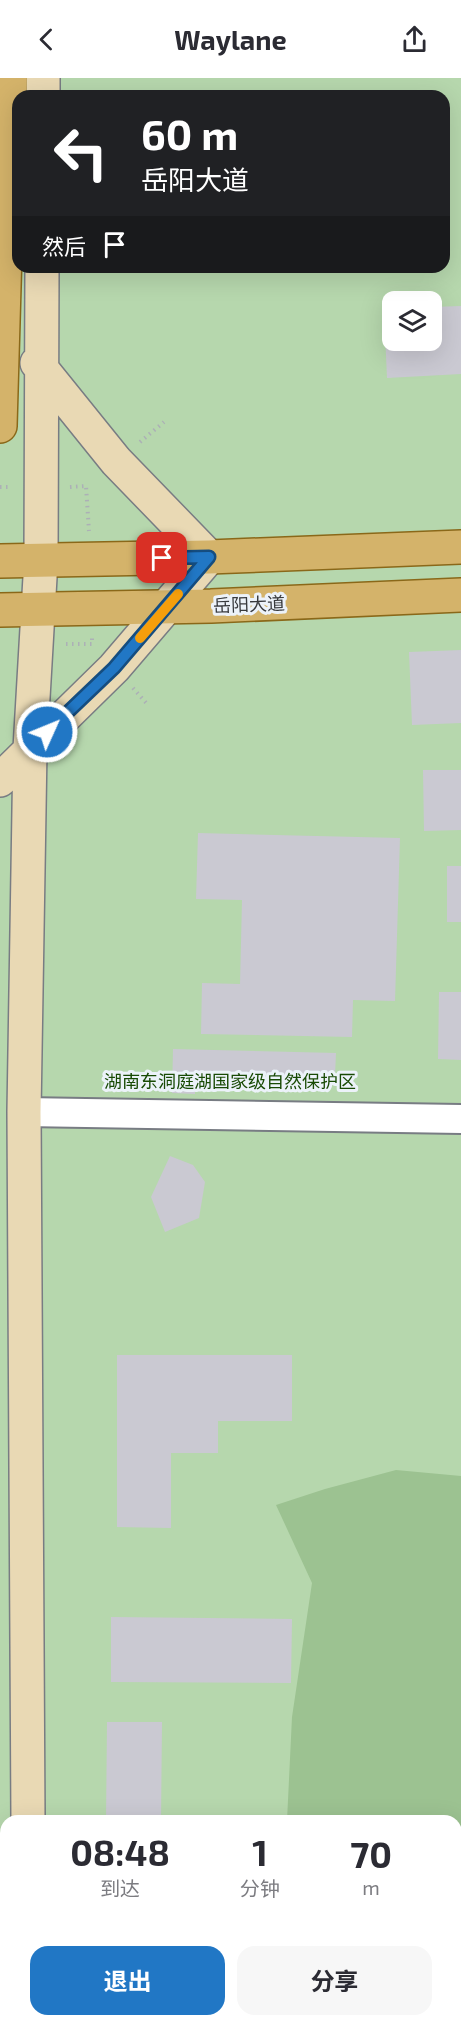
<!DOCTYPE html>
<html lang="zh">
<head>
<meta charset="utf-8">
<style>
	body { margin:0; font-family:"Exo 2","Noto Sans SC",sans-serif; background:#f7f7f7; color:#2b2b33; height:100vh; display:flex; flex-direction:column; font-size:22px; white-space:nowrap }
	* { box-sizing:border-box; margin:0 }
	p { font-size:20px; color:#7c7c81 }
	.icon { flex:none; width:33px; height:33px; fill:none; stroke:currentColor; stroke-width:2; stroke-linecap:round; stroke-linejoin:round }
	.map { position:relative; flex:1; overflow:hidden }
	.details { position:absolute; left:0px; top:1737px; width:462px; height:212px; display:flex; flex-direction:column; background:#fff; border-radius:18px 18px 0 0; box-shadow:0 6px 24px #0002 }
	.details>* { flex:none }
	.hud { position:absolute; left:12px; top:12px; width:438px; height:183px; border-radius:18px; box-shadow:0 6px 24px #0002; background:#202124; color:#fff; overflow:hidden }
	.tools { position:absolute; left:382px; top:213px; display:grid; gap:12px }
	.tools a { display:grid; place-items:center; width:60px; height:60px; border-radius:12px; background:#fff; box-shadow:0 6px 24px #0002; font-size:30px }
	.pin { position:absolute; display:grid; place-items:center; width:51px; height:51px; color:#fff; margin:-26px; border-radius:12px; box-shadow:0 3px 9px #0006 }
	.me { position:absolute; width:66px; margin:-33px; rotate:46deg; stroke-linejoin:round; filter:drop-shadow(0 0 4px #0008) }
	.turn { display:flex; align-items:center; gap:21px; height:126px; padding:0 30px; font-size:27px }
	.turn .icon { width:78px; height:78px; stroke-width:2.5 }
	.turn b { display:block; font-size:42px; line-height:51px }
	.then { display:flex; align-items:center; height:57px; padding:0 30px; background:#0003; gap:12px; font-size:22px }
	.eta { display:flex; justify-content:space-evenly; align-items:center; height:102px; text-align:center }
	.eta b { font-size:36px; font-weight:700; line-height:42px }
	.action { display:flex; gap:12px; margin-top:auto; padding:12px 30px }
	.action a { flex:1; height:69px; border-radius:18px; background:#2177c5; color:#fff; font-size:24px; font-weight:700; line-height:69px; text-align:center }
	.action a+a { background:#f7f7f7; color:#2b2b33 }
	header { display:flex; justify-content:space-between; align-items:center; height:78px; padding:0 30px; background:#fff; font-size:27px; font-weight:700 }
	.map>svg:first-child { display:block }
</style>
</head>
<body>
<header><svg class="icon" aria-label="back" viewBox="0 0 24 24"><path d="M15 5l-7 7 7 7"/></svg>Waylane<svg class="icon" aria-label="share" viewBox="0 0 24 24"><path d="M12 15V3M7 8l5-5 5 5M5 13v7h14v-7"/></svg></header>
<div class="map">
<svg width="461" height="1948" viewBox="0 0 461 1948">
	<rect width="100%" height="100%" fill="#dfe4ec"/>
	<path fill="#b6d7ad" fill-rule="evenodd" d="M 0,0 L 461,0 L 461,1948 L 0,1948 ZM 18,18 L 444,18 L 444,189 L 18,189 ZM 393,224 L 432,224 L 432,262 L 393,262 ZM 6,1743 L 456,1743 L 456,1942 L 6,1942 Z"/>
	<path fill="#9cc291" d="M 396,1392 L 461,1398 L 461,1948 L 283,1948 L 283,1942 L 456,1942 L 456,1743 L 287,1743 L 292,1639 L 312,1505 L 276,1427 L 325,1411 Z"/>
	<path fill="#cac9d2" d="M 461,228 L 461,296 L 387,300 L 384,232 L 393,232 L 393,262 L 432,262 L 432,229 Z
		M 461,572 L 461,645 L 412,647 L 409,574 Z
		M 423,692 L 461,692 L 461,752 L 424,753 Z
		M 198,755 L 400,760 L 395,923 L 353,922 L 352,959 L 201,956 L 202,905 L 240,906 L 242,822 L 196,821 Z
		M 447,788 L 461,788 L 461,844 L 447,844 Z
		M 439,914 L 461,914 L 461,982 L 438,981 Z
		M 173,971 L 336,975 L 335,998 L 195,995 L 195,1016 L 172,1015 Z
		M 170,1078 L 193,1087 L 205,1104 L 199,1140 L 165,1154 L 151,1119 Z
		M 117,1277 L 292,1277 L 292,1343 L 218,1343 L 218,1375 L 171,1375 L 171,1450 L 117,1449 Z
		M 111,1539 L 292,1541 L 291,1605 L 111,1604 Z
		M 107,1644 L 162,1644 L 161,1743 L 106,1743 Z
		M 108,1942 L 135,1942 L 135,1948 L 108,1948 Z"/>
	<g fill="none" stroke-linecap="round" stroke-linejoin="round">
		<defs>
			<path id="minor" d="M 24,1034 L 461,1041"/>
			<path id="secondary" d="M 43,18 L 43,0
				M 0,702 L 114,590 L 209,479 L 116,383 L 37,285
				M 28,1743 L 24,1034 L 30,671 L 41,482 L 42,189
				M 30,1942 L 30,1948"/>
			<path id="primary" d="M 0,348 L 10,0
				M 0,483 L 209,479 L 461,469
				M 0,532 L 211,528 L 461,517"/>
		</defs>
		<use href="#minor" stroke="#787c83" stroke-width="32"/>
		<use href="#secondary" stroke="#787c83" stroke-width="36"/>
		<use href="#primary" stroke="#8a6819" stroke-width="36"/>
		<path stroke="#acb0b6" stroke-width="4" stroke-dasharray="1.5 4.5" stroke-linecap="butt" d="M 140,364 L 164,344
			M 0,409 L 11,409
			M 70,409 L 86,408 L 89,453
			M 66,566 L 92,566 L 92,560
			M 133,610 L 148,627"/>
		<use href="#minor" stroke="#fff" stroke-width="28"/>
		<use href="#secondary" stroke="#e9d9b4" stroke-width="33"/>
		<use href="#primary" stroke="#d4b36a" stroke-width="33"/>
	</g>
	<g fill="none" stroke-linecap="round" stroke-linejoin="round">
		<defs>
			<path id="route" d="M 47,654 L 114,590 L 209,479 L 162,480"/>
		</defs>
		<use href="#route" stroke="#154d80" stroke-width="15"/>
		<use href="#route" stroke="#2177c5" stroke-width="10"/>
		<path stroke="#f59e0b" stroke-width="10" d="M 140,560 L 178,516"/>
	</g>
	<g text-anchor="middle" dominant-baseline="central" stroke-width="6" stroke-linejoin="round" paint-order="stroke">
		<g font-size="18" fill="#37393c" stroke="#ecf2f9">
			<text transform="translate(249 526) rotate(-2)">岳阳大道</text>
		</g>
		<g font-size="18" fill="#184a04" stroke="#ecf2f9">
			<text x="230" y="1003">湖南东洞庭湖国家级自然保护区</text>
		</g>
	</g>
</svg>
<div class="tools">
<a><svg class="icon" aria-label="layers" viewBox="0 0 24 24"><path d="M12 4l9 5-9 5-9-5zM3 14l9 5 9-5"/></svg></a>
</div>
<div class="pin" style="left:162px;top:480px;background:#d93025"><svg class="icon" aria-label="arrive" viewBox="0 0 24 24"><path d="M6 21V4h12l-3 4 3 4H6"/></svg></div>
<svg class="me" style="left:47px;top:654px" viewBox="-20 -20 40 40"><circle r="17" fill="#2177c5" stroke="#fff" stroke-width="3"/><path d="M0-11L8 9 0 5-8 9z" fill="#fff"/></svg>
<div class="hud">
<div class="turn"><svg class="icon" aria-label="left" viewBox="0 0 24 24"><path d="M17 20v-9H6M10 6l-5 5 5 5"/></svg><div><b>60 m</b>岳阳大道</div></div>
<div class="then">然后<svg class="icon" aria-label="arrive" viewBox="0 0 24 24"><path d="M6 21V4h12l-3 4 3 4H6"/></svg></div>
</div>
<section class="details">
<div class="eta">
<div><b>08:48</b><p>到达</p></div>
<div><b>1</b><p>分钟</p></div>
<div><b>70</b><p>m</p></div>
</div>
<div class="action"><a>退出</a><a>分享</a></div>
</section>
</div>
</body>
</html>
